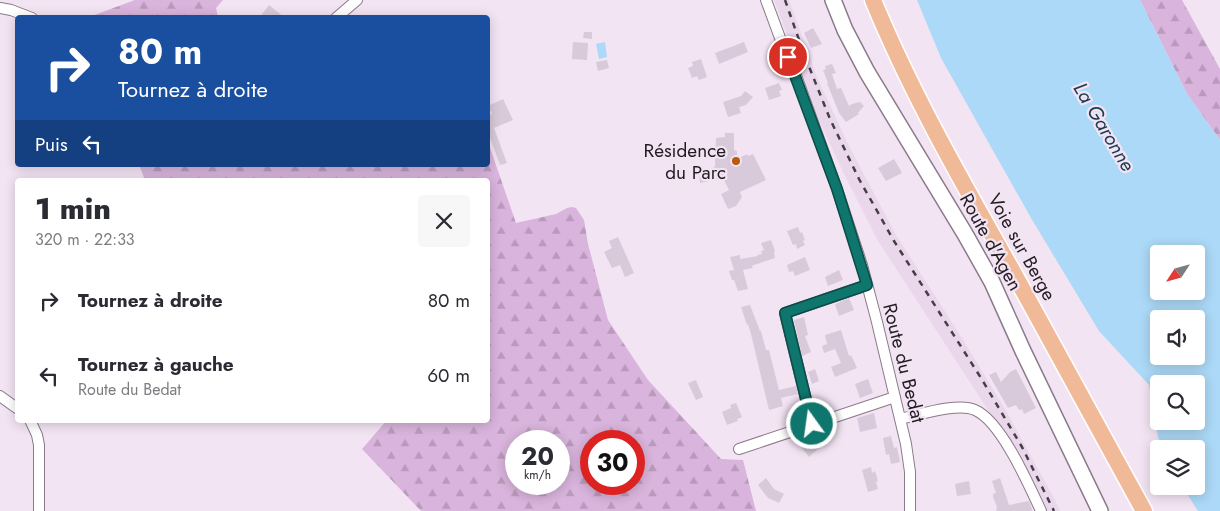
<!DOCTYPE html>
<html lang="fr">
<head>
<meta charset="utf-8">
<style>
	body { margin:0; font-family:Jost,sans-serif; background:#f7f7f7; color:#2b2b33; height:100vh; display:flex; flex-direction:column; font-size:19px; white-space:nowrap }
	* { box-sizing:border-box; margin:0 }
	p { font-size:16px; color:#7c7c81 }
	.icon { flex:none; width:28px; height:28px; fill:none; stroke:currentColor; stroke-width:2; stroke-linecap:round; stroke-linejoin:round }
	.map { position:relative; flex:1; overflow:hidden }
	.details { position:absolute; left:15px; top:178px; width:475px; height:245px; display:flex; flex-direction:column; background:#fff; border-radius:5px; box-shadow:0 2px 12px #0003 }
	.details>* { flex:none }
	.guide { position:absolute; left:15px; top:15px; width:475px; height:152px; border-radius:5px; box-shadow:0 2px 12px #0003; background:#1a4fa0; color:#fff; overflow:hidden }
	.needle { width:32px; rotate:234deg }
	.buttons { position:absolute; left:1150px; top:245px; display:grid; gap:10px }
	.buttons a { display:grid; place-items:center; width:55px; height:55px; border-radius:5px; background:#fff; box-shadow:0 2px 12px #0003; font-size:25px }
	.speed { position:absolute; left:505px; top:430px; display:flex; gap:10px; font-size:25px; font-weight:700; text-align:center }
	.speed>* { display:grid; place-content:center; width:65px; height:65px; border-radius:50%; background:#fff; box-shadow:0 2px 12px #0003; line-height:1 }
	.speed small { font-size:12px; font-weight:400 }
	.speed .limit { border:8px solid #d22; background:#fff; color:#111 }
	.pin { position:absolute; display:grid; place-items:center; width:42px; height:42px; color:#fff; margin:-21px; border:2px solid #fff; border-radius:50%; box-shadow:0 1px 5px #0007 }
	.me { position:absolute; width:55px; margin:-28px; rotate:346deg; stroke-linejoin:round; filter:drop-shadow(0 0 4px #0008) }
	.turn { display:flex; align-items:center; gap:18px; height:105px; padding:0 20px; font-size:22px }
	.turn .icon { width:65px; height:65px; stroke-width:2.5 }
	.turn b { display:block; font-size:35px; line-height:42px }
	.then { display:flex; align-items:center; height:48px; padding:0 20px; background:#0003; gap:10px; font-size:19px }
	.round { display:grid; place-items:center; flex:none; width:52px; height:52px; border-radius:5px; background:#f7f7f7 }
	.summary { display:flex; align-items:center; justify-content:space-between; height:85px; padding:0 20px }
	h1 { font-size:30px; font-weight:800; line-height:38px }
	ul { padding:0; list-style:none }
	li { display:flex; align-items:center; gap:15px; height:75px; padding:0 20px }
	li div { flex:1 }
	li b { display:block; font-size:19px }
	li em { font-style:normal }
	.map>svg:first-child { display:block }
</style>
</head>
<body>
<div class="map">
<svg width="1220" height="511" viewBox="0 0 1220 511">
	<defs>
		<pattern id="forest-firs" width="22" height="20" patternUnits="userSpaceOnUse" patternTransform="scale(1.25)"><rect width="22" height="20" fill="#d9b4dc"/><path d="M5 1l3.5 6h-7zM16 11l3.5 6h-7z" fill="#ba9abc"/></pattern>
	</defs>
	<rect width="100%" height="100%" fill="#f3e4f4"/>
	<path fill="#ebd7ec" d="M 774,0 L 789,0 L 817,77 L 849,146 L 896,235 L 962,338 L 1005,409 L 1054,498 L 1060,511 L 1045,511 L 1018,459 L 988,410 L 878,241 L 844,174 L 818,118 Z"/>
	<path fill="url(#forest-firs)" fill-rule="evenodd" d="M 135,0 L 223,0 L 216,8 L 218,17 L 89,17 Z
		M 1140,0 L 1182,0 L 1220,69 L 1220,140 L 1187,94 Z
		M 488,142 L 516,223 L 556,214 L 567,208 L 572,207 L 576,208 L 584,220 L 588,244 L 608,320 L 648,380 L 721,459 L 743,460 L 756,511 L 421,511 L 362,449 L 387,420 L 488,420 L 488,180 L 145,180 L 139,165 L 488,165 ZM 516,441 L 559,441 L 559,484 L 516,484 ZM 591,441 L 634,441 L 634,484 L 591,484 Z"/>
	<path fill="#acd9f7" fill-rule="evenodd" d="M 917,0 L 1140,0 L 1187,94 L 1220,140 L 1220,511 L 1198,511 L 1182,486 L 1196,486 L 1196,449 L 1164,449 L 1158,437 L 1149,385 L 1099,331 L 1031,218 L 941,58 ZM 1159,254 L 1196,254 L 1196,291 L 1159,291 ZM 1159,319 L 1196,319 L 1196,356 L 1159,356 ZM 1159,384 L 1196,384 L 1196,421 L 1159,421 Z
		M 605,42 L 607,57 L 599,59 L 596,44 Z"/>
	<path fill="#d8cada" d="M 269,5 L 285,18 L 259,18 Z
		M 813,28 L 822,44 L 811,48 L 804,33 Z
		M 584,32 L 592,32 L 592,39 L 583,38 Z
		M 573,42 L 588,43 L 587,60 L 572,59 Z
		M 744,42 L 748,52 L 719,64 L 715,53 Z
		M 701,59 L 707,77 L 699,80 L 697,76 L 692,78 L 688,68 L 693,66 L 692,62 Z
		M 607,60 L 609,68 L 598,71 L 596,62 Z
		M 832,64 L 836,73 L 832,74 L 837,89 L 841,88 L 849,106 L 852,104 L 860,102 L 864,106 L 858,113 L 859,114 L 846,122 L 839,113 L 827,83 L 828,83 L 823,70 L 826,69 L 825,66 Z
		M 779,83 L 782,90 L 779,91 L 781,96 L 769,100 L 765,88 Z
		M 745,91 L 753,97 L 746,105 L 739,107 L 741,113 L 728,117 L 723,102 L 741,96 Z
		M 503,99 L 513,120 L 494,128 L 507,163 L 500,165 L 488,132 L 488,112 L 489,112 L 489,115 L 492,114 L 488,106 Z
		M 725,133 L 734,133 L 734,150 L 737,151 L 737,159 L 747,154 L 748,156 L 753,154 L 766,180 L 740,192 L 742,197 L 736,206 L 728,209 L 721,194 L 729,190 L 723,178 L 700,183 L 699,174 L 710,171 L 715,166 L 716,138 L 725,137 Z
		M 894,159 L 902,173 L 886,181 L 878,168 Z
		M 798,227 L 800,233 L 802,232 L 805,240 L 803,241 L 805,245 L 797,249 L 796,244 L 793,245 L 787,231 Z
		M 618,237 L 634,273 L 625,277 L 620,265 L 612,268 L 604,252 L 612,248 L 609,241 Z
		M 771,240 L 775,251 L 774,252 L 775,258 L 754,265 L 752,266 L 753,268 L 743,270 L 748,289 L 738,291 L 734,280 L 732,280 L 729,271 L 734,270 L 730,257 L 740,255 L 740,259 L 758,256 L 757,255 L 762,254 L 761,251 L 764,250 L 761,243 Z
		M 805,257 L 810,270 L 795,276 L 793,271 L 789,272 L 787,265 Z
		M 839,270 L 843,280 L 828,286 L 825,277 Z
		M 849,298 L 854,310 L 839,316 L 835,304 Z
		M 750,305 L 760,331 L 761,331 L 766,350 L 769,350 L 779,390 L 796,386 L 798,394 L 781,398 L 783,406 L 769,410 L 751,334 L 748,324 L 747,325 L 741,307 Z
		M 804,317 L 808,335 L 805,336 L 811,352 L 802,356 L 794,320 Z
		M 841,330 L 849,356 L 851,355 L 857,368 L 835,377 L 831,367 L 841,363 L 835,349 L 824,353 L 822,346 L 827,344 L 825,335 Z
		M 815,369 L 819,381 L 812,384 L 808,372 Z
		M 1016,369 L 1036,408 L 1024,414 L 1022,409 L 1019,410 L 1016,405 L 1008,408 L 989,375 L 996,372 L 1001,382 L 1010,372 Z
		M 868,379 L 873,393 L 860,398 L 855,384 Z
		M 696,380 L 703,397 L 696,400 L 688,383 Z
		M 736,403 L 742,417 L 737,419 L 738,421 L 727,425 L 722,412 L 731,408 L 730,405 Z
		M 874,413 L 877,428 L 860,432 L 857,418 Z
		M 814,435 L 822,445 L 809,457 L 801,447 Z
		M 891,436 L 894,448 L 897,447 L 900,462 L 891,464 L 889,454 L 886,455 L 883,438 Z
		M 871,467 L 872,473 L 875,471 L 878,481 L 876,482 L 878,489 L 868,492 L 862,470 Z
		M 766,478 L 774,489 L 784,494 L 779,503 L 768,498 L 758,485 Z
		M 1000,478 L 1009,505 L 1029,501 L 1032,509 L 1032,511 L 996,511 L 997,507 L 993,497 L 993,494 L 996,493 L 992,481 Z
		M 969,481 L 971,494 L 957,496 L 955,484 Z"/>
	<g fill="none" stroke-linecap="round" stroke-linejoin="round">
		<defs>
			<path id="street" d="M 766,0 L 783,46 L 793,67 L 837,189 L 862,265 L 877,322 L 906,444 L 910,472 L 910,511
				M 0,8 L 11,10 L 32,18
				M 336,18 L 357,0
				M 0,396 L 18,409
				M 900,419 C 919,415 958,402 975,410 C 1001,421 1029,485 1041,511
				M 30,420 L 37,435 L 39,445 L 39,511
				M 812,424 L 785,313 L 867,285
				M 739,449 L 895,397"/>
			<path id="secondary" d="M 833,0 L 845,30 L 867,72 L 965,234 L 992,282 L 1023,351 L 1100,511"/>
			<path id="primary" d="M 873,0 C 912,95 963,183 1013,272 C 1057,351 1100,431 1144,511"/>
		</defs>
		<use href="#street" stroke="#897b89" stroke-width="12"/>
		<use href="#secondary" stroke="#897b89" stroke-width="18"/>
		<use href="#primary" stroke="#fff" stroke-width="19"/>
		<use href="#street" stroke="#fff" stroke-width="10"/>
		<use href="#secondary" stroke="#fff" stroke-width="15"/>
		<use href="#primary" stroke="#f0ba99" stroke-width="16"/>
		<path stroke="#453f46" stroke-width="2.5" stroke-dasharray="6 6" stroke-linecap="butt" d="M 785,0 L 804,54 L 830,119 L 859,179 L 894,241 L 981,378 L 1022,447 L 1054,511"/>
	</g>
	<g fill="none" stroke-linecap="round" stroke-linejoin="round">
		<defs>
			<path id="route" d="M 788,57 L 837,189 L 867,285 L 785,313 L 812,424"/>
		</defs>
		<use href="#route" stroke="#0a4d48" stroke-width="12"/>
		<use href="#route" stroke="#0f766e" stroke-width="9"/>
	</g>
	<circle fill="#b95b0b" stroke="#f3e4f4" stroke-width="2" cx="736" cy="161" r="5"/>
	<g text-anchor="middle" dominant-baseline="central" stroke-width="4.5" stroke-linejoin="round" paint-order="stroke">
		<g font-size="19" fill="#211c21" stroke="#f3e4f4" text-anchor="end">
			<text x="726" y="150">Résidence<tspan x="726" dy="22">du Parc</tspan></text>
		</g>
		<g font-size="19" fill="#211c21" stroke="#f3e4f4">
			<text transform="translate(991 242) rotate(61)">Route d'Agen</text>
			<text transform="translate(1022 247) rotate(61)">Voie sur Berge</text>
			<text transform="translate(904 363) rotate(76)">Route du Bedat</text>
		</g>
		<g font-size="20" font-style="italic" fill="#1a3c51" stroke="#f3e4f4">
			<text transform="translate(1104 127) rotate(59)">La Garonne</text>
		</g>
	</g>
</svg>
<div class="buttons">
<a><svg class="needle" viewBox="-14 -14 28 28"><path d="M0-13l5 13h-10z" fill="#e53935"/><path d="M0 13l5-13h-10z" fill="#7c7c81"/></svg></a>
<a><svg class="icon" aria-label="sound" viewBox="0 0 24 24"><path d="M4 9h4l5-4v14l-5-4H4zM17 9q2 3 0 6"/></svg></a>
<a><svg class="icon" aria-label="search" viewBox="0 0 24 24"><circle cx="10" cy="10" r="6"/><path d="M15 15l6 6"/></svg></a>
<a><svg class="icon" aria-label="layers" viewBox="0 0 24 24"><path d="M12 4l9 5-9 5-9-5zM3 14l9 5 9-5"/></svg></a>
</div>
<div class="speed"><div>20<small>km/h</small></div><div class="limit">30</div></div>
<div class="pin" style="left:788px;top:57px;background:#d93025"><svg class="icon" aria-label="arrive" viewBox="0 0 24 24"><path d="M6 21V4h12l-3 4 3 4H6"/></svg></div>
<svg class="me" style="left:812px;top:424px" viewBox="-20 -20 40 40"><circle r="17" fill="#0f766e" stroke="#fff" stroke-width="3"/><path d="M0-11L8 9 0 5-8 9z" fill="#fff"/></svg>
<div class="guide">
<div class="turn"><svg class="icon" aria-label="right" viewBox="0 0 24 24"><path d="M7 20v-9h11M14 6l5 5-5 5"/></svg><div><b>80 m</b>Tournez à droite</div></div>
<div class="then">Puis<svg class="icon" aria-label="left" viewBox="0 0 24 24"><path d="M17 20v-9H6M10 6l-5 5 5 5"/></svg></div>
</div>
<section class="details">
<div class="summary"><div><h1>1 min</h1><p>320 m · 22:33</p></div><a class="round"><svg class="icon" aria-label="close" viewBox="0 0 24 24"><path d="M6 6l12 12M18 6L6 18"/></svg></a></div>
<ul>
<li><svg class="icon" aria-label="right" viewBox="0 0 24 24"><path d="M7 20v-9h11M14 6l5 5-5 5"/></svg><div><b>Tournez à droite</b></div><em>80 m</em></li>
<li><svg class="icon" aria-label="left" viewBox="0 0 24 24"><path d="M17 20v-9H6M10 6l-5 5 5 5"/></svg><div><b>Tournez à gauche</b><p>Route du Bedat</p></div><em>60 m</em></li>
</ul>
</section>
</div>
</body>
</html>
